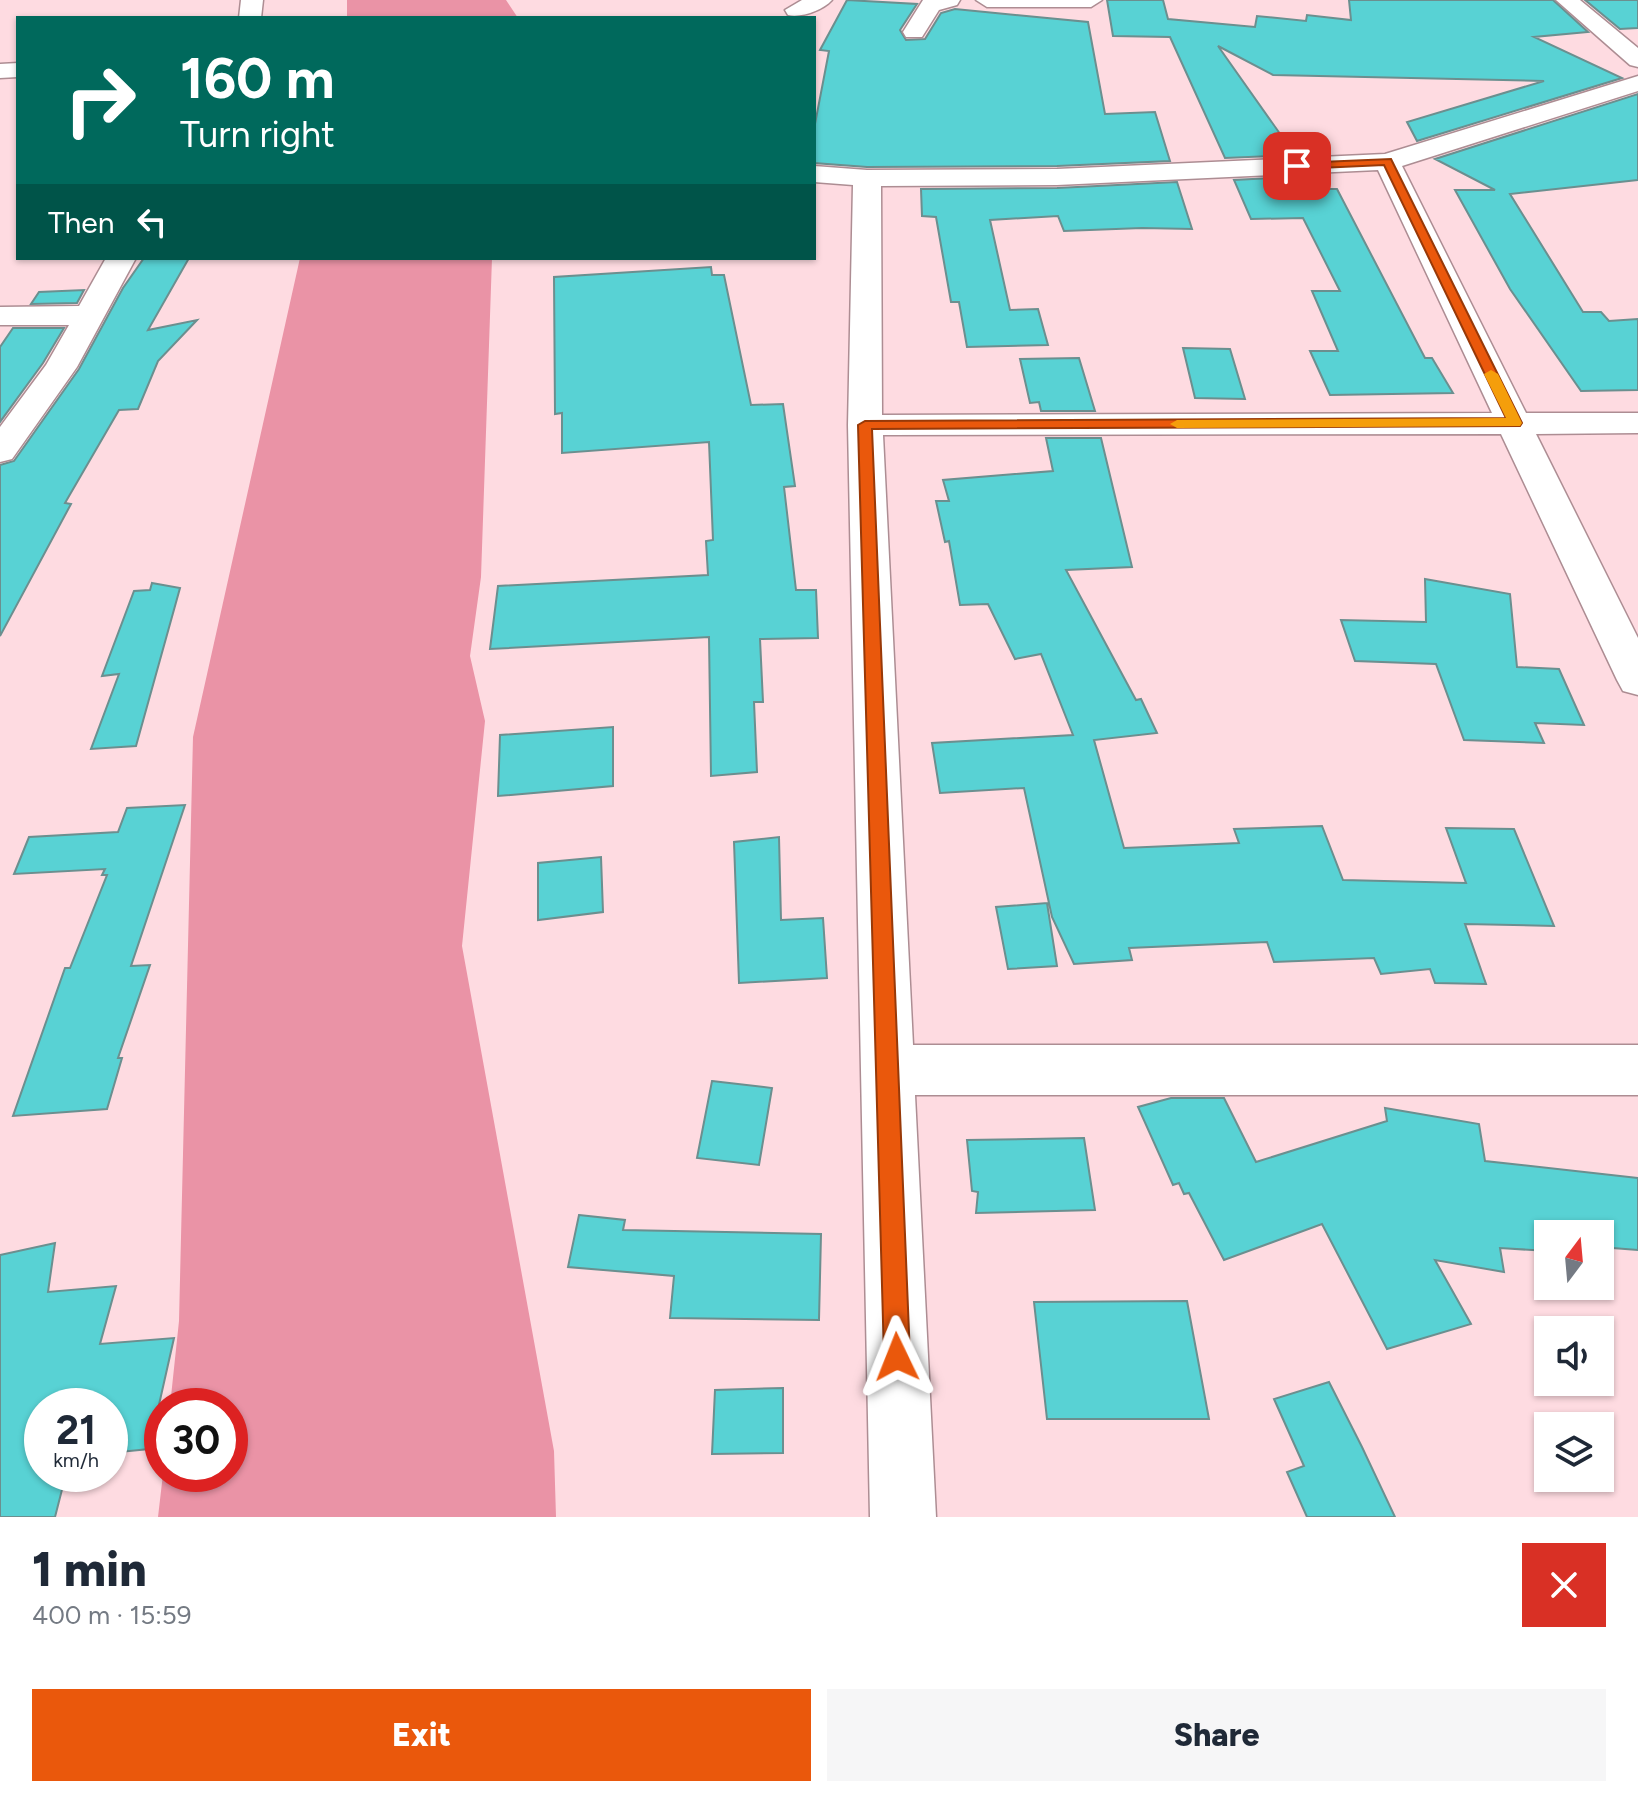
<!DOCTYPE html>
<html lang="en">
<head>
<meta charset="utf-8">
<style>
	body { margin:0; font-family:Figtree,sans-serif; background:#f6f6f7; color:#1f2937; height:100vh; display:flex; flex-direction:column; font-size:30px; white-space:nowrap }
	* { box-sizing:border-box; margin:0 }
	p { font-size:26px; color:#747a83 }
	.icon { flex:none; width:44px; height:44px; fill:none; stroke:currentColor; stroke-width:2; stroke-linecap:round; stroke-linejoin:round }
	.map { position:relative; height:1517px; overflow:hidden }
	.side { display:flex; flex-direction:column; background:#fff; flex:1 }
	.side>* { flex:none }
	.hud { position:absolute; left:16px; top:16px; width:800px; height:244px; border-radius:0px; box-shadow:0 2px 6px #0004; background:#00695c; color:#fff; overflow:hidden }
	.needle { width:52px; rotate:16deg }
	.controls { position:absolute; left:1534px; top:1220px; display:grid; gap:16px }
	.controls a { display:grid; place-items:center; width:80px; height:80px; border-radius:0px; background:#fff; box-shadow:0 2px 6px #0004; font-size:40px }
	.speed { position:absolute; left:24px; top:1388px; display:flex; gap:16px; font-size:40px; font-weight:700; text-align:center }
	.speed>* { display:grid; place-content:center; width:104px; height:104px; border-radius:50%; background:#fff; box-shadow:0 2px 6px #0004; line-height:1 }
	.speed small { font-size:20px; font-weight:400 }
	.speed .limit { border:12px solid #d22; background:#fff; color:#111 }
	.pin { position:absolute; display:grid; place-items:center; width:68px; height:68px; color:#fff; margin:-34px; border-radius:16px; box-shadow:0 4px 12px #0006 }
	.me { position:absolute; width:88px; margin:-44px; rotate:358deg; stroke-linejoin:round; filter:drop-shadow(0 0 6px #0008) }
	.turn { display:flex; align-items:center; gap:28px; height:168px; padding:0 32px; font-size:36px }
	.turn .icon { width:104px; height:104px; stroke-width:2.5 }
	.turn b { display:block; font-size:56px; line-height:68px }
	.then { display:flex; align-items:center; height:76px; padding:0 32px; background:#0003; gap:16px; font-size:30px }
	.round { display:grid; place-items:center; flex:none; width:84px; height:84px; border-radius:0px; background:#f6f6f7 }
	.overview { display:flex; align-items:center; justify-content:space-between; height:136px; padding:0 32px }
	h1 { font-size:48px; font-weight:800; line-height:60px }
	.primary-button { display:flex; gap:16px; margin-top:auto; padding:16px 32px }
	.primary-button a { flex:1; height:92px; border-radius:0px; background:#ea580c; color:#fff; font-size:32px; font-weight:800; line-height:92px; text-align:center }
	.primary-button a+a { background:#f6f6f7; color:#1f2937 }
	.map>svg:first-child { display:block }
</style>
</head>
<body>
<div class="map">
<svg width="1638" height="1517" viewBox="0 0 1638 1517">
	<rect width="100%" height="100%" fill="#fedbe1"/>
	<path fill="#ea93a6" d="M 347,0 L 506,0 L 518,18 L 347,18 Z
		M 300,258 L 492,258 L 481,577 L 470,656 L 485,721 L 462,946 L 554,1451 L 556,1517 L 158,1517 L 163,1474 L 230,1474 L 230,1406 L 170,1406 L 179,1321 L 193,737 Z"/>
	<path fill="#58d2d4" stroke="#6b8f8f" stroke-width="2" d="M 847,0 L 917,4 L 900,30 L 906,40 L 925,39 L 941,13 L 955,9 L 1088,22 L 1105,114 L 1155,112 L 1170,161 L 1057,166 L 867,167 L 814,163 L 814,129 L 829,51 L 820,50 Z
		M 1107,0 L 1163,0 L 1168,19 L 1255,27 L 1257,16 L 1306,21 L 1307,15 L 1351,20 L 1349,0 L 1553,0 L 1588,32 L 1534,37 L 1622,78 L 1417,141 L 1407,122 L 1544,81 L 1273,75 L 1218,46 L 1295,155 L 1225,158 L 1170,37 L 1113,36 Z
		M 1585,0 L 1638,0 L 1638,28 L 1620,29 Z
		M 1638,94 L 1638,180 L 1510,194 L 1583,312 L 1601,312 L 1609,321 L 1638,319 L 1638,390 L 1581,391 L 1510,289 L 1455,190 L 1495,190 L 1435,159 Z
		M 1310,176 L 1319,189 L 1337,189 L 1425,358 L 1432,358 L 1453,393 L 1330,395 L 1310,351 L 1338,351 L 1312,291 L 1340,291 L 1303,218 L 1251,219 L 1234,180 Z
		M 1177,182 L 1192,229 L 1142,228 L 1064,231 L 1058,216 L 990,220 L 1010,310 L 1038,309 L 1048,345 L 967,347 L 959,302 L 951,302 L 936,217 L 922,216 L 921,189 L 1057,188 Z
		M 144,258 L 189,258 L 148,330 L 197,320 L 158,361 L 138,409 L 119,410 L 65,503 L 71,504 L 0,636 L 0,465 L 14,461 L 79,369 L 123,288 Z
		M 711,267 L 712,275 L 724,275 L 751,405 L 783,404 L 795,486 L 784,487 L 796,590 L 816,590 L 818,638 L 760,639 L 763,702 L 754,702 L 757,772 L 711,776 L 709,637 L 490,649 L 498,586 L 708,575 L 706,541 L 713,540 L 709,442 L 562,453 L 562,413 L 555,414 L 554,277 Z
		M 84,290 L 77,303 L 31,304 L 39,292 Z
		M 13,328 L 64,328 L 43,363 L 0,422 L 0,347 Z
		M 1183,348 L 1230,349 L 1245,399 L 1195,398 Z
		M 1079,358 L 1095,411 L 1041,411 L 1039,402 L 1030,403 L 1020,359 Z
		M 1046,438 L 1101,438 L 1132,567 L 1066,570 L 1136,700 L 1141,699 L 1157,733 L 1094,740 L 1124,848 L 1239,843 L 1234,829 L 1322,826 L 1343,880 L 1466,883 L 1446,828 L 1514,829 L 1554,926 L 1465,924 L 1486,984 L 1435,983 L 1430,969 L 1381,974 L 1374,958 L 1274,962 L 1267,942 L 1129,948 L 1132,960 L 1074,964 L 1052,917 L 1024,788 L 940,793 L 932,743 L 1073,735 L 1041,654 L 1015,659 L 988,604 L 960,605 L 949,541 L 945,542 L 936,501 L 949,501 L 943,480 L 1053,471 Z
		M 1425,579 L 1510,594 L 1517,667 L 1559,669 L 1584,725 L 1535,723 L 1544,743 L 1464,740 L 1436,664 L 1355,661 L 1341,620 L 1426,622 Z
		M 152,583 L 180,588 L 136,746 L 91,749 L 119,674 L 102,676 L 134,591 L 150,590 Z
		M 613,727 L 613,786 L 498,796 L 500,735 Z
		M 185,805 L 131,966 L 150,965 L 118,1058 L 122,1058 L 107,1109 L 13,1116 L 65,968 L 70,968 L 107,875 L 102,875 L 105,869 L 14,874 L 29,837 L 118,832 L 127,808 Z
		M 779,837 L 781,920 L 823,918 L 827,978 L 739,983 L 734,842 Z
		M 601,857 L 603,912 L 538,920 L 538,863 Z
		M 1047,903 L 1057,966 L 1008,969 L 996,907 Z
		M 712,1081 L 772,1088 L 759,1165 L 697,1158 Z
		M 1171,1098 L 1224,1098 L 1256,1162 L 1387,1121 L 1385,1108 L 1479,1124 L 1485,1161 L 1638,1178 L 1638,1250 L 1600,1247 L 1600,1234 L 1548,1234 L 1548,1251 L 1500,1248 L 1504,1272 L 1435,1260 L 1471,1324 L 1387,1349 L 1322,1224 L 1224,1260 L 1189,1193 L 1184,1194 L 1179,1183 L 1173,1185 L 1138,1107 Z
		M 1084,1138 L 1095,1210 L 976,1213 L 978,1192 L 972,1191 L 967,1140 Z
		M 579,1215 L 625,1220 L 623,1230 L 821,1234 L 819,1320 L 670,1318 L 674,1276 L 568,1267 Z
		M 55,1243 L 48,1292 L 116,1286 L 100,1344 L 174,1338 L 149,1449 L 110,1453 L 110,1406 L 42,1406 L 42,1474 L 66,1474 L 55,1517 L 0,1517 L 0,1255 Z
		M 1187,1301 L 1209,1419 L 1047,1419 L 1034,1302 Z
		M 1329,1382 L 1362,1447 L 1395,1517 L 1307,1517 L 1287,1472 L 1304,1466 L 1274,1399 Z
		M 783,1388 L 783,1453 L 712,1454 L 715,1390 Z"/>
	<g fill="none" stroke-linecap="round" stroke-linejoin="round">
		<defs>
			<path id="minor" d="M 241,0 L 263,0 L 261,18 L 239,18 Z
				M 802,0 L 832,0 C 823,10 802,18 788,15 L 785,10 Z
				M 923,0 L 960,0 L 957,5 L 939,10 L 922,37 L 906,37 L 903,32 Z
				M 976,0 L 1102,0 L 1091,7 L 987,7 Z
				M 1556,0 L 1580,0 L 1638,48 L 1638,67 L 1630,65 Z
				M 18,63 L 18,77 L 0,78 L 0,64 Z
				M 1638,76 L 1638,91 L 1402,166 L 1526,413 L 1638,413 L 1638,433 L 1536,434 L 1638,638 L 1638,695 L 1623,691 L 1617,680 L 1501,434 L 883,435 L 913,1045 L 1638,1045 L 1638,1095 L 915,1095 L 936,1517 L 870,1517 L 848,425 L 853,185 L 814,182 L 814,166 L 867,170 L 1057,169 L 1385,154 ZM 1378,170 L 1492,413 L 882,415 L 881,186 L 1057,185 Z
				M 106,258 L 136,258 L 77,367 L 12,459 L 0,462 L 0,427 L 46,365 L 69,325 L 0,325 L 0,307 L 79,306 Z"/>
		</defs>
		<use href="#minor" stroke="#ad8d93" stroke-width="3"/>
		<use href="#minor" fill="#fff" fill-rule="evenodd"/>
	</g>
	<path fill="#ea580c" stroke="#983908" stroke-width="2" d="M 1391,159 L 1522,423 L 1520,426 L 872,429 L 910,1357 L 906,1366 L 897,1370 L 888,1366 L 884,1357 L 858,425 L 865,421 L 1506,418 L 1384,165 L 1297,169 L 1292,166 L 1297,163 Z"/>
	<path fill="#f59e0b" d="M 1491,370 L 1498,374 L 1522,423 L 1520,426 L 1177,428 L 1170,424 L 1177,420 L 1506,418 L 1484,374 Z"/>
</svg>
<div class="controls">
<a><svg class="needle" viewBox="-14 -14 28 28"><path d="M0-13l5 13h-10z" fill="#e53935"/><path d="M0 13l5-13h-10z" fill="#747a83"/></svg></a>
<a><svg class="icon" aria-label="sound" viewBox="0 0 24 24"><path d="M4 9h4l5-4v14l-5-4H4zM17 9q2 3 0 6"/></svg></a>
<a><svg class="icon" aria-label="layers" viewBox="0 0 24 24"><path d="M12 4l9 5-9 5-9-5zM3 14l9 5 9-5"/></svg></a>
</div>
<div class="speed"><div>21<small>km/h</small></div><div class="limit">30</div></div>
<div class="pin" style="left:1297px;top:166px;background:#d93025"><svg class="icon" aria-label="arrive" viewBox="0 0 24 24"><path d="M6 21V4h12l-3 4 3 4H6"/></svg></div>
<svg class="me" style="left:897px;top:1357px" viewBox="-20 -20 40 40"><path d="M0-17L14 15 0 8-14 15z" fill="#ea580c" stroke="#fff" stroke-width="4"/></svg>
<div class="hud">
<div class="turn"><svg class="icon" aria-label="right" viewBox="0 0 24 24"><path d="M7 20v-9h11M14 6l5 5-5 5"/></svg><div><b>160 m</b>Turn right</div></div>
<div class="then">Then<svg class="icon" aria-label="left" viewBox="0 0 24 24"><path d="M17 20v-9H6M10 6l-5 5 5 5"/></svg></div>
</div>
</div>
<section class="side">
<div class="overview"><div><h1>1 min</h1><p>400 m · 15:59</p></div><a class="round" style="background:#d93025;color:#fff"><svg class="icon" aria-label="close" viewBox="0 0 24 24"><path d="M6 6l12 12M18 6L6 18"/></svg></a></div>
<div class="primary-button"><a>Exit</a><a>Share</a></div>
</section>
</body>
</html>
